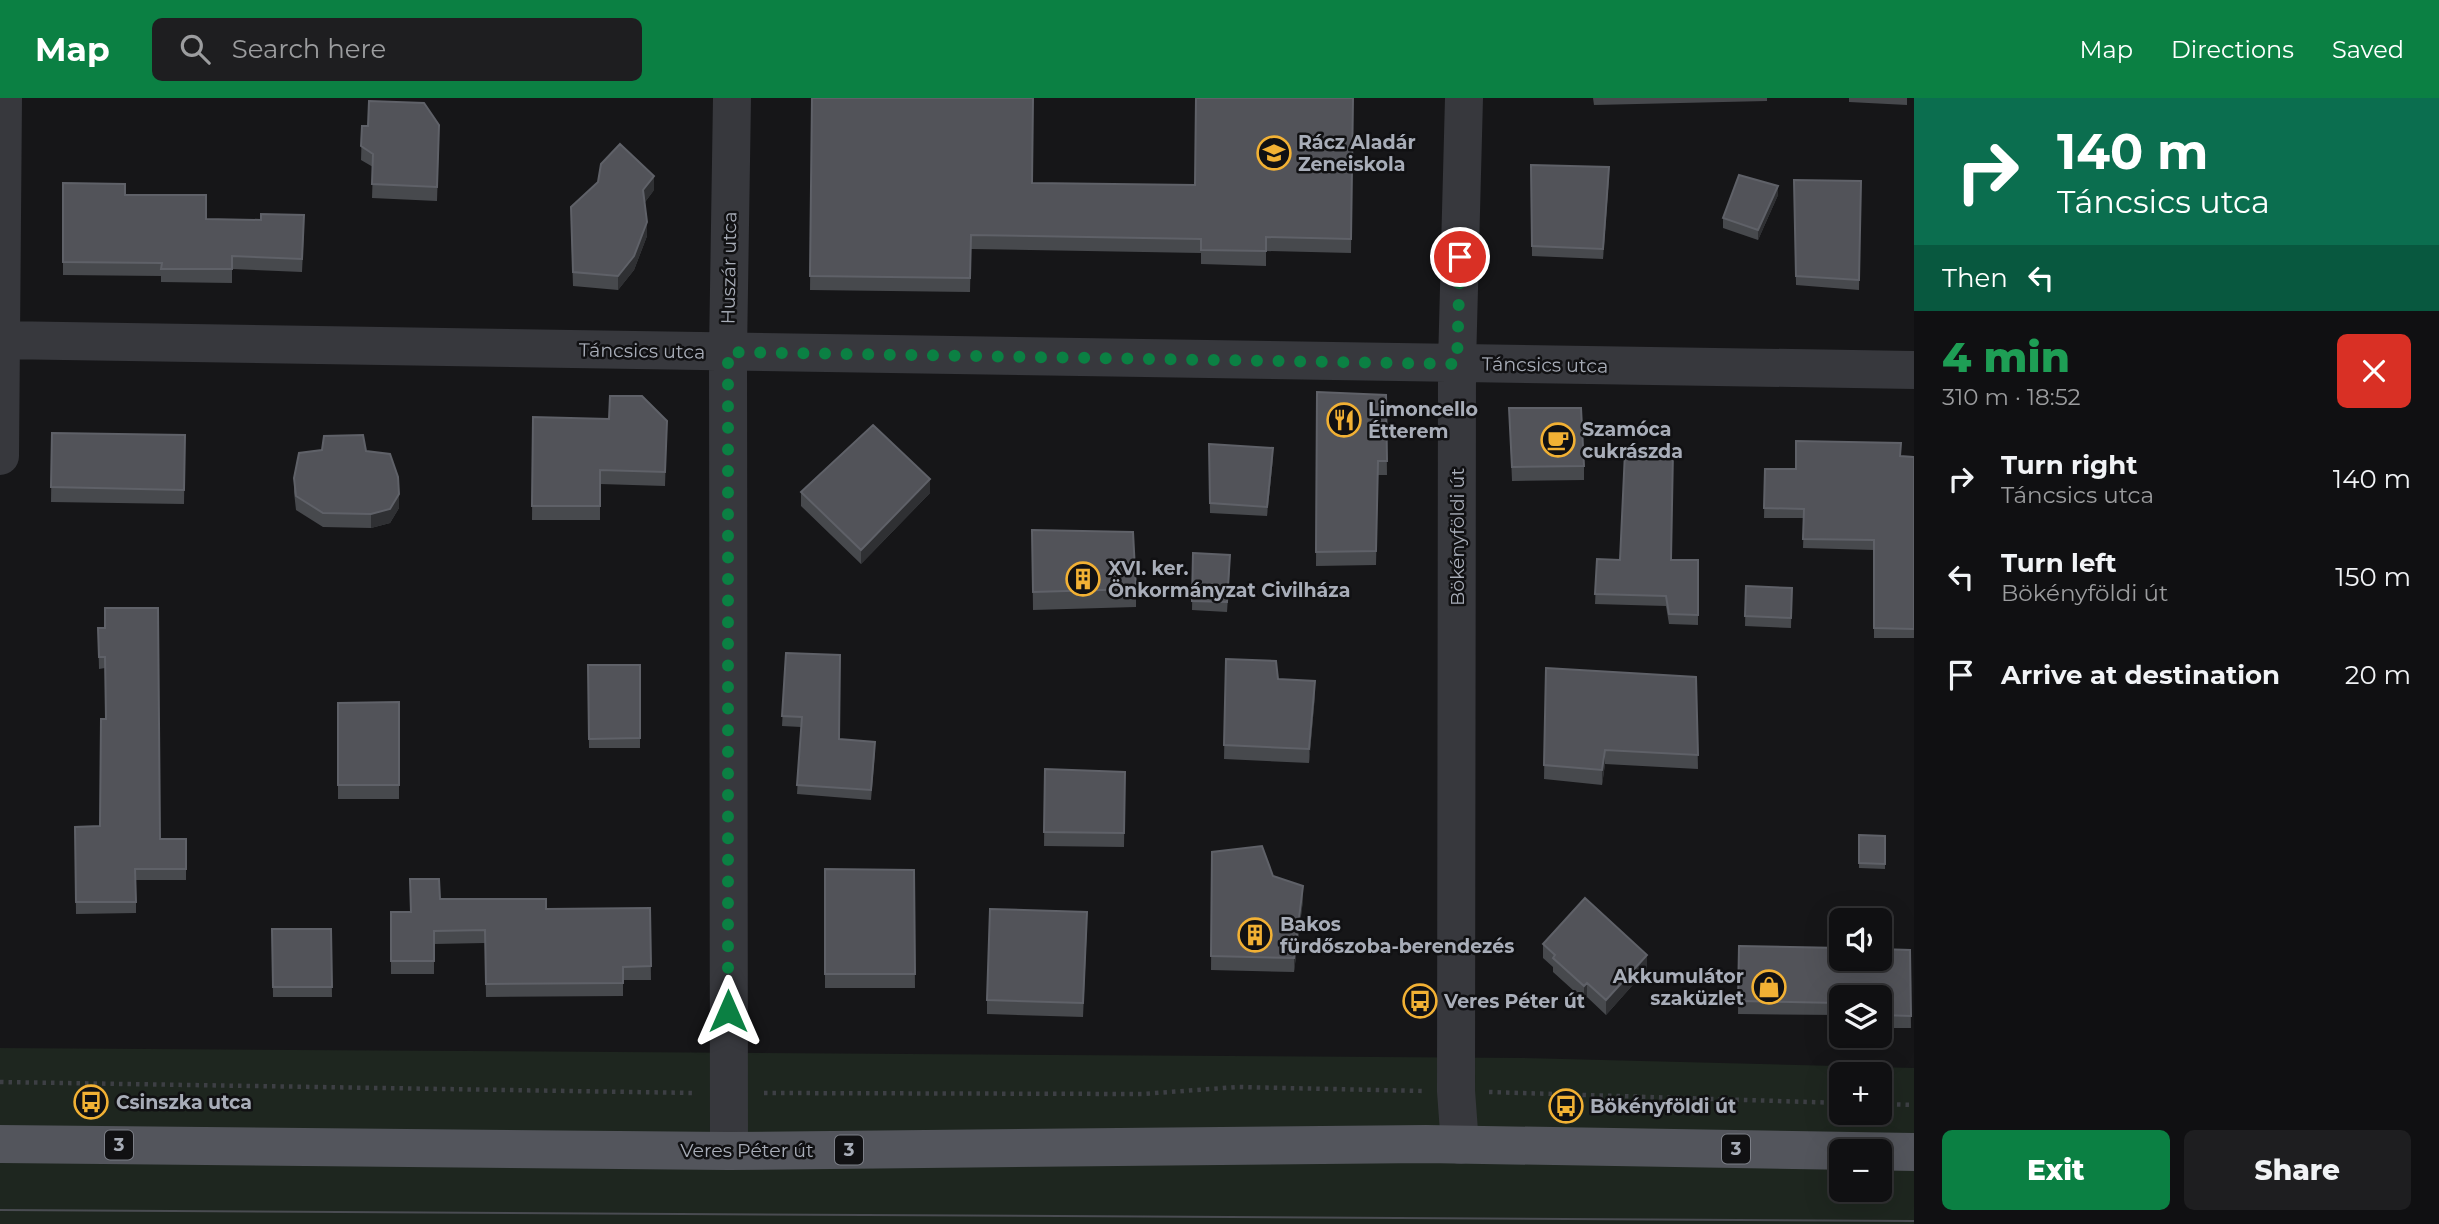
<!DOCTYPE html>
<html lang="en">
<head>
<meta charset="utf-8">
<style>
	body { margin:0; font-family:Montserrat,sans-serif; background:#1e1e20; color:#f1f3f6; height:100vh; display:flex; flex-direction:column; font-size:26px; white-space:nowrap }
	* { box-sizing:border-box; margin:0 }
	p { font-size:23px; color:#9c9d9f }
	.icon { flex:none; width:38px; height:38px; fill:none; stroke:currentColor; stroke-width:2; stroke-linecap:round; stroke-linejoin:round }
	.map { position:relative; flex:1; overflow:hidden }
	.panel { display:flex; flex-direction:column; background:#101012; width:525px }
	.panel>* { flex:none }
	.top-card { background:#0b6e4f; color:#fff; overflow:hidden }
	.fabs { position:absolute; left:1829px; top:810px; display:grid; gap:14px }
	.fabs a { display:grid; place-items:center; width:63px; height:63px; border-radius:10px; background:#101012; box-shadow:0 7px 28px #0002,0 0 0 2px #303032; font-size:35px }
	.pin { position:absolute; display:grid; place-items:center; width:60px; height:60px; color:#fff; margin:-30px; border:4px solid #fff; border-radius:50%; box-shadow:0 2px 7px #0007 }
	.me { position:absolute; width:77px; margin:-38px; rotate:0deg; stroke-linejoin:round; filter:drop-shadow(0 0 5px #0008) }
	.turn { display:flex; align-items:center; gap:24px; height:147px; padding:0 28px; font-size:32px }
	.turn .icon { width:91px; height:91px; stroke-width:2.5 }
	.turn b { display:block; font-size:49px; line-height:60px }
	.then { display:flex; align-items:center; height:66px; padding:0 28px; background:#0003; gap:14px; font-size:26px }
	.round { display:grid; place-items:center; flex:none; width:74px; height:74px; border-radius:10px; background:#1e1e20 }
	.summary { display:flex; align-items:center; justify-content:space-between; height:119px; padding:0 28px }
	h1 { font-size:42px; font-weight:800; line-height:52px; color:#1e9e55 }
	.button { display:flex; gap:14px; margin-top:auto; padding:14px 28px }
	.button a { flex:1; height:80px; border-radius:10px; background:#0b8043; color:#fff; font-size:28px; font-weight:800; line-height:80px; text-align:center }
	.button a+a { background:#1e1e20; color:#f1f3f6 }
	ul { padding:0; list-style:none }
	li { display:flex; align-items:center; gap:21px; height:98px; padding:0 28px }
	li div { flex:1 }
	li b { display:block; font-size:26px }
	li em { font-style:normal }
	header { display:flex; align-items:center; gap:42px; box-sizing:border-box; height:98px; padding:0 35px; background:#0b8043; color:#fff }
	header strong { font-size:33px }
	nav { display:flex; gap:38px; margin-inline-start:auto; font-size:24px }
	.search { width:490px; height:63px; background:#1e1e20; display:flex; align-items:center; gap:18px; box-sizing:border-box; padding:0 24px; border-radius:10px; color:#9c9d9f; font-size:26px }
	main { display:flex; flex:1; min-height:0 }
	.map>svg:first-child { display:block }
</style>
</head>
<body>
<header>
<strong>Map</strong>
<div class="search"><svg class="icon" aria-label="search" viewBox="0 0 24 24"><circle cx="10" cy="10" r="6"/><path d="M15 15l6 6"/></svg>Search here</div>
<nav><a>Map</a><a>Directions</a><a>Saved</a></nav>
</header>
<main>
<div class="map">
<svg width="1914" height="1126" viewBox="0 0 1914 1126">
	<rect width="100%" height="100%" fill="#161618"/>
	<path fill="#1e261f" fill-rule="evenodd" d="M 0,950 L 1523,960 L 1914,970 L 1914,1126 L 0,1126 ZM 1841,976 L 1880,976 L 1880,1015 L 1841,1015 ZM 1841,1054 L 1880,1054 L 1880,1092 L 1841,1092 Z"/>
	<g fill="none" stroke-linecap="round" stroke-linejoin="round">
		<path stroke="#3d3f44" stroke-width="4.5" stroke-dasharray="3.5 5" stroke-linecap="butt" d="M 0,984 L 696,995
			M 1489,994 L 1841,1005
			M 764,995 L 1142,996 L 1238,989 L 1424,993
			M 1880,1006 L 1914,1007"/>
		<path stroke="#37383d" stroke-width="38" d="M 0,242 L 1914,272
			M 0,358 L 3,0
			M 1460,1047 L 1456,993 L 1457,266 L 1464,0
			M 729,1053 L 728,255 L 732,0"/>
		<path stroke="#53555c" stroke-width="38" d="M 0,1046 L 729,1053 L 1426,1046 L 1914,1054"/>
		<path stroke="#4a4c52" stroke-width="2" d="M 0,1112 L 1914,1123"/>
	</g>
	<path fill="#47494d" d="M 812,0 L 1032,85 L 1195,87 L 1353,0 L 1351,155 L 1266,153 L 1266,168 L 1201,166 L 1201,155 L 971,151 L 970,194 L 810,192 Z
		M 1593,0 L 1767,0 L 1767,3 L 1594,7 Z
		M 1849,0 L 1907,0 L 1907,7 L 1849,4 Z
		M 362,28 L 439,41 L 437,103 L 372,100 L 373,69 L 361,62 Z
		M 1531,67 L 1609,79 L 1603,161 L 1532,158 Z
		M 1794,82 L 1861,83 L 1859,192 L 1796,187 Z
		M 63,85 L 125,97 L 206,121 L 304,131 L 302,174 L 232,171 L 232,185 L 161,184 L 161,178 L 63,177 Z
		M 654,92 L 645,104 L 647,138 L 634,172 L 618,192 L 573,188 L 571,124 Z
		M 1778,97 L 1758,142 L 1723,130 L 1723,120 Z
		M 1317,294 L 1386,297 L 1387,377 L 1378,377 L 1376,467 L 1316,468 Z
		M 1509,310 L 1584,368 L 1584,382 L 1512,383 Z
		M 533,319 L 667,323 L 665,388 L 600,386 L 600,422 L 532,422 Z
		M 52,335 L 185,337 L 184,406 L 51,404 Z
		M 1209,346 L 1273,360 L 1267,418 L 1210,415 Z
		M 366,353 L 399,410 L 390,425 L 371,430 L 323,429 L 296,412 L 294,394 L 294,380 Z
		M 1901,358 L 1914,359 L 1914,540 L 1874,540 L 1874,452 L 1803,450 L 1804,420 L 1764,420 L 1765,371 L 1796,371 Z
		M 801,394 L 930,395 L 861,466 L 801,408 Z
		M 1032,432 L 1136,491 L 1136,509 L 1033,512 Z
		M 1193,455 L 1230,467 L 1227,514 L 1192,512 Z
		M 1597,461 L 1698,462 L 1698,527 L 1669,526 L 1666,508 L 1595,506 Z
		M 1746,488 L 1792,490 L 1791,530 L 1745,528 Z
		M 98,530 L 160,741 L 186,741 L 186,782 L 136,782 L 136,815 L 76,816 L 75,729 L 100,728 L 106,621 L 105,570 L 99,571 Z
		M 786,555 L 839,641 L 875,654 L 871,702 L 797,696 L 801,629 L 782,628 Z
		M 1226,561 L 1278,581 L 1315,597 L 1309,665 L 1224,661 Z
		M 588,567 L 640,567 L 640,650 L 589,650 Z
		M 1546,570 L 1696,579 L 1698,671 L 1605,666 L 1602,687 L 1544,681 Z
		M 399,604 L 399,701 L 338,701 L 338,605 Z
		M 1045,671 L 1125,674 L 1124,749 L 1044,748 Z
		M 1859,737 L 1885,738 L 1885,771 L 1859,770 Z
		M 1212,754 L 1273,778 L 1303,802 L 1294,874 L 1211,872 Z
		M 825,771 L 914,772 L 915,890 L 825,890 Z
		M 440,801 L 546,811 L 650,810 L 651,882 L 623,882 L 623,898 L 486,899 L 485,845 L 434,846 L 434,876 L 391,876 L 391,814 L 410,814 Z
		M 1087,828 L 1083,919 L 987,916 L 987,902 Z
		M 272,831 L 331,831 L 332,899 L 273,899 Z
		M 1543,846 L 1647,871 L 1606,917 L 1587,899 L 1584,902 L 1553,874 L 1553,869 L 1543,860 Z
		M 1739,848 L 1910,852 L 1911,930 L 1880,930 L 1880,900 L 1841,900 L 1841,929 L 1840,929 L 1840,917 L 1738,916 Z"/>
	<path fill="#2f3033" d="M 1609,69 L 1609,79 L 1603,161 L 1603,151 Z
		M 654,78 L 654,92 L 643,107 L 643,92 Z
		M 1778,88 L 1778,97 L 1758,142 L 1758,132 Z
		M 647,124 L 647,138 L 634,172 L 618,192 L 618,178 Z
		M 1273,350 L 1273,360 L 1267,418 L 1267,409 Z
		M 930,381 L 930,395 L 861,466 L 861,452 Z
		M 399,396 L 399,410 L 390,425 L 371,430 L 371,416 Z
		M 1315,583 L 1315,597 L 1309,665 L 1309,651 Z
		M 1605,652 L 1605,666 L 1602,687 L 1602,672 Z
		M 1303,788 L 1303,802 L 1294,874 L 1294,860 Z
		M 1647,857 L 1647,871 L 1606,917 L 1606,902 Z
		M 1587,885 L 1587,899 L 1584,902 L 1584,888 Z"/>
	<path fill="#525359" stroke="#5f6168" stroke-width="2" d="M 812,0 L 1033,0 L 1032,85 L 1195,87 L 1196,0 L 1353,0 L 1351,141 L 1266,139 L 1266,153 L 1201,152 L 1201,141 L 971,137 L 970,180 L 810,178 Z
		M 369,3 L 424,5 L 439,27 L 437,89 L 372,86 L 373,56 L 361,48 L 362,28 L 368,28 Z
		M 620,46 L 654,78 L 643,92 L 647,124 L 634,158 L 618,178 L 573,174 L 571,109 L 598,84 L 601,66 Z
		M 1531,67 L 1609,69 L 1603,151 L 1532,148 Z
		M 1739,77 L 1778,88 L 1758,132 L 1723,120 Z
		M 1794,82 L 1861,83 L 1859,182 L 1796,178 Z
		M 63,85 L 125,86 L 125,97 L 206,97 L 206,121 L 261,122 L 261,116 L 304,117 L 302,161 L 232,158 L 232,171 L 161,171 L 162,165 L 63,164 Z
		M 1317,294 L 1386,297 L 1387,363 L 1378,363 L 1376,453 L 1316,454 Z
		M 610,298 L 642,298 L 667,323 L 665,374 L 600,372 L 600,408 L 532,408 L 533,319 L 609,321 Z
		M 1509,310 L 1581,310 L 1584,368 L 1512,369 Z
		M 873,327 L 930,381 L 861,452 L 801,394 Z
		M 52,335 L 185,337 L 184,392 L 51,389 Z
		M 363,337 L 366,353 L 390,356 L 398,379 L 399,396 L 390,411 L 371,416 L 323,415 L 296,398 L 294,380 L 299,355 L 322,352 L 324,338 Z
		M 1796,343 L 1901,345 L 1900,358 L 1914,359 L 1914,531 L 1874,530 L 1874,442 L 1803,441 L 1804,411 L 1764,410 L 1765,371 L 1796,371 Z
		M 1209,346 L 1273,350 L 1267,409 L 1210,405 Z
		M 1673,353 L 1671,462 L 1698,462 L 1698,517 L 1669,516 L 1666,498 L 1595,496 L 1597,461 L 1620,462 L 1625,354 Z
		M 1032,432 L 1133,434 L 1136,491 L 1033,494 Z
		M 1193,455 L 1230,457 L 1227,504 L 1192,503 Z
		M 1746,488 L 1792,490 L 1791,520 L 1745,518 Z
		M 105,510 L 158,510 L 160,741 L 186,741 L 186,771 L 135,771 L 136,804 L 76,804 L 75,729 L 100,728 L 101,621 L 106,621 L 105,559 L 99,559 L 98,530 L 105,530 Z
		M 786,555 L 840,557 L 839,641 L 875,644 L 871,692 L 797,687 L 802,619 L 782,618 Z
		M 1226,561 L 1276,563 L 1278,581 L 1315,583 L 1309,651 L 1224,647 Z
		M 588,567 L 640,567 L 640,640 L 589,641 Z
		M 1546,570 L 1696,579 L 1698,657 L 1605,652 L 1602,672 L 1544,667 Z
		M 399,604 L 399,687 L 338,687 L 338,605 Z
		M 1045,671 L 1125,674 L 1124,735 L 1044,734 Z
		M 1859,737 L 1885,738 L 1885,766 L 1859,765 Z
		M 1262,748 L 1273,778 L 1303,788 L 1294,860 L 1211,858 L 1212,754 Z
		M 825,771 L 914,772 L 915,876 L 825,876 Z
		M 410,781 L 439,781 L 440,801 L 546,801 L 546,811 L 650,810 L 651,868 L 623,869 L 623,885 L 486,886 L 485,832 L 434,833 L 434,863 L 391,863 L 391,814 L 411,814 Z
		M 1585,800 L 1647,857 L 1606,902 L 1587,885 L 1584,888 L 1553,860 L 1555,857 L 1543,846 Z
		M 990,811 L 1087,814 L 1083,905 L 987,902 Z
		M 272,831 L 331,831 L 332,889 L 273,889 Z
		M 1739,848 L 1841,850 L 1841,861 L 1880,861 L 1880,851 L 1910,852 L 1911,918 L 1880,917 L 1880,900 L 1841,900 L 1841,917 L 1840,917 L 1840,905 L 1738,903 Z"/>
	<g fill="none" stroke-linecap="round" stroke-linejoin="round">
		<path stroke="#0b8043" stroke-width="12" stroke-dasharray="0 21.6" d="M 728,913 L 728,254 L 1457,266 L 1460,159"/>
	</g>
	<defs>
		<symbol id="school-ring" viewBox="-11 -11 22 22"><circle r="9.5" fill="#111113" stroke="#f2b134" stroke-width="1.5"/><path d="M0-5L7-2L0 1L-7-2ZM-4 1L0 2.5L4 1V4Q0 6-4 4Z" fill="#f2b134"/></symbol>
		<symbol id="restaurant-ring" viewBox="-11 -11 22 22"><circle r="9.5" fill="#111113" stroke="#f2b134" stroke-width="1.5"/><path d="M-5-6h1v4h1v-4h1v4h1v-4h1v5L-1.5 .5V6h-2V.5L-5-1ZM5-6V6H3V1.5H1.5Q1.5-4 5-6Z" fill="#f2b134"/></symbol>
		<symbol id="cafe-ring" viewBox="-11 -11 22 22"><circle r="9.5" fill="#111113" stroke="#f2b134" stroke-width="1.5"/><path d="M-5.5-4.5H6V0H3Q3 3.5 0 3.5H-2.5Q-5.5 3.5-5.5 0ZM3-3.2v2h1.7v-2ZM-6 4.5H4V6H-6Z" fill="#f2b134"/></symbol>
		<symbol id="building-ring" viewBox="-11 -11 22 22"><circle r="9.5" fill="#111113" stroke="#f2b134" stroke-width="1.5"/><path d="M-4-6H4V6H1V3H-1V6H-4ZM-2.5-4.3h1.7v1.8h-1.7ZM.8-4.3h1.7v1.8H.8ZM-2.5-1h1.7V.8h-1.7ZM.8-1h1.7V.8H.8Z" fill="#f2b134"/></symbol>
		<symbol id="shop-ring" viewBox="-11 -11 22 22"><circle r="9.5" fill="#111113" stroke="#f2b134" stroke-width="1.5"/><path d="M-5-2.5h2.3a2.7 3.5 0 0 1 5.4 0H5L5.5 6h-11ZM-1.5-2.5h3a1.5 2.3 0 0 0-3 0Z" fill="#f2b134"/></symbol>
		<symbol id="bus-ring" viewBox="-11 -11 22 22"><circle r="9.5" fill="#111113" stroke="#f2b134" stroke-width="1.5"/><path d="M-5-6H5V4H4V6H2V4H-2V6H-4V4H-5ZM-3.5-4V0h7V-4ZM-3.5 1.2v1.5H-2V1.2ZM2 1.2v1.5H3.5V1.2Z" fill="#f2b134"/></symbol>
	</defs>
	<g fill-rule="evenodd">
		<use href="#school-ring" x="1255" y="36" width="38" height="38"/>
		<use href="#restaurant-ring" x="1325" y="303" width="38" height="38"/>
		<use href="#cafe-ring" x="1539" y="323" width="38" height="38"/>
		<use href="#building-ring" x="1064" y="462" width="38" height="38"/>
		<use href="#building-ring" x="1236" y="818" width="38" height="38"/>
		<use href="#shop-ring" x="1750" y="870" width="38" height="38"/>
		<use href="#bus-ring" x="1401" y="884" width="38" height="38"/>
		<use href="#bus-ring" x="72" y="985" width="38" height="38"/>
		<use href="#bus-ring" x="1547" y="989" width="38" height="38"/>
	</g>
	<g text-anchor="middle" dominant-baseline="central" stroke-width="5" stroke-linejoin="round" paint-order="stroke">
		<g fill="#111113" stroke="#7b7e86" stroke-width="2">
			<rect x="105" y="1032.5" width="28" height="29" rx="5"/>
			<rect x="1722" y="1036.5" width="28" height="29" rx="5"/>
			<rect x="835" y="1037.5" width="28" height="29" rx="5"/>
		</g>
		<g font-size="18" font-weight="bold" fill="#a8adb8">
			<text x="119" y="1047">3</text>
			<text x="1736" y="1051">3</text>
			<text x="849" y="1052">3</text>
		</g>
		<g font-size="19" font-weight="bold" fill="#a8adb8" stroke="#111113" text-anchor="start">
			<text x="1298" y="44">Rácz Aladár<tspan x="1298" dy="22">Zeneiskola</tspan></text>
			<text x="1368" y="311">Limoncello<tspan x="1368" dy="22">Étterem</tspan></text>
			<text x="1582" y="331">Szamóca<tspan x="1582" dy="22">cukrászda</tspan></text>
			<text x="1108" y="470">XVI. ker.<tspan x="1108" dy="22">Önkormányzat Civilháza</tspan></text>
			<text x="1280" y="826">Bakos<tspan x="1280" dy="22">fürdőszoba-berendezés</tspan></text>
			<text x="1744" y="878" text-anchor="end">Akkumulátor<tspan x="1744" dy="22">szaküzlet</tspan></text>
			<text x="1444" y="903">Veres Péter út</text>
			<text x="116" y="1004">Csinszka utca</text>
			<text x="1590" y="1008">Bökényföldi út</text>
		</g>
		<g font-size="19" fill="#a8adb8" stroke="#111113">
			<text transform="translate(729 170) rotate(-89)">Huszár utca</text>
			<text transform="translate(642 253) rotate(1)">Táncsics utca</text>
			<text transform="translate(1545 267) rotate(1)">Táncsics utca</text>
			<text transform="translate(1457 439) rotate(-90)">Bökényföldi út</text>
			<text x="747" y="1052">Veres Péter út</text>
		</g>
	</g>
</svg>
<div class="fabs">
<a><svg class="icon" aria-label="sound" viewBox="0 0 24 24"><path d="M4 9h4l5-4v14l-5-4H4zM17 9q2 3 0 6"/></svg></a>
<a><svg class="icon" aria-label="layers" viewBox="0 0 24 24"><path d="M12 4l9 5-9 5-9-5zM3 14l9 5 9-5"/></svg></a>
<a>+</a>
<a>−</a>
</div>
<div class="pin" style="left:1460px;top:159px;background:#d93025"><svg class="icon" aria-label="arrive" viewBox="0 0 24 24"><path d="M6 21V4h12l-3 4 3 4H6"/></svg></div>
<svg class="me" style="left:728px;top:913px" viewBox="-20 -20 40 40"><path d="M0-17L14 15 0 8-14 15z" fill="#0b8043" stroke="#fff" stroke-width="4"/></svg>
</div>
<section class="panel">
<div class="top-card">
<div class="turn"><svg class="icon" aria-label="right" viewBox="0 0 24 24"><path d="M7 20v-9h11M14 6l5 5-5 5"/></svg><div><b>140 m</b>Táncsics utca</div></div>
<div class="then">Then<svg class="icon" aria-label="left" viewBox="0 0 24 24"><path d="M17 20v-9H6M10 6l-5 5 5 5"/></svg></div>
</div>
<div class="summary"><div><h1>4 min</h1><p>310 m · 18:52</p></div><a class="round" style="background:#d93025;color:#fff"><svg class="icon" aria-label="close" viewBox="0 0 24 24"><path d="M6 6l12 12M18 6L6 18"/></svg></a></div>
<ul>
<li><svg class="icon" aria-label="right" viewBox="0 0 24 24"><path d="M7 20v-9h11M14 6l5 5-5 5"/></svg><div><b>Turn right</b><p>Táncsics utca</p></div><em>140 m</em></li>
<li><svg class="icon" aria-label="left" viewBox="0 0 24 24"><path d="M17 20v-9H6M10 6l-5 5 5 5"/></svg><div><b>Turn left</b><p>Bökényföldi út</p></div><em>150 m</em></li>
<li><svg class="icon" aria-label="arrive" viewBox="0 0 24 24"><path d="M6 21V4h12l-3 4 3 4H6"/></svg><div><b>Arrive at destination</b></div><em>20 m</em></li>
</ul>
<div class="button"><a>Exit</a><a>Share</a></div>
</section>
</main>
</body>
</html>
